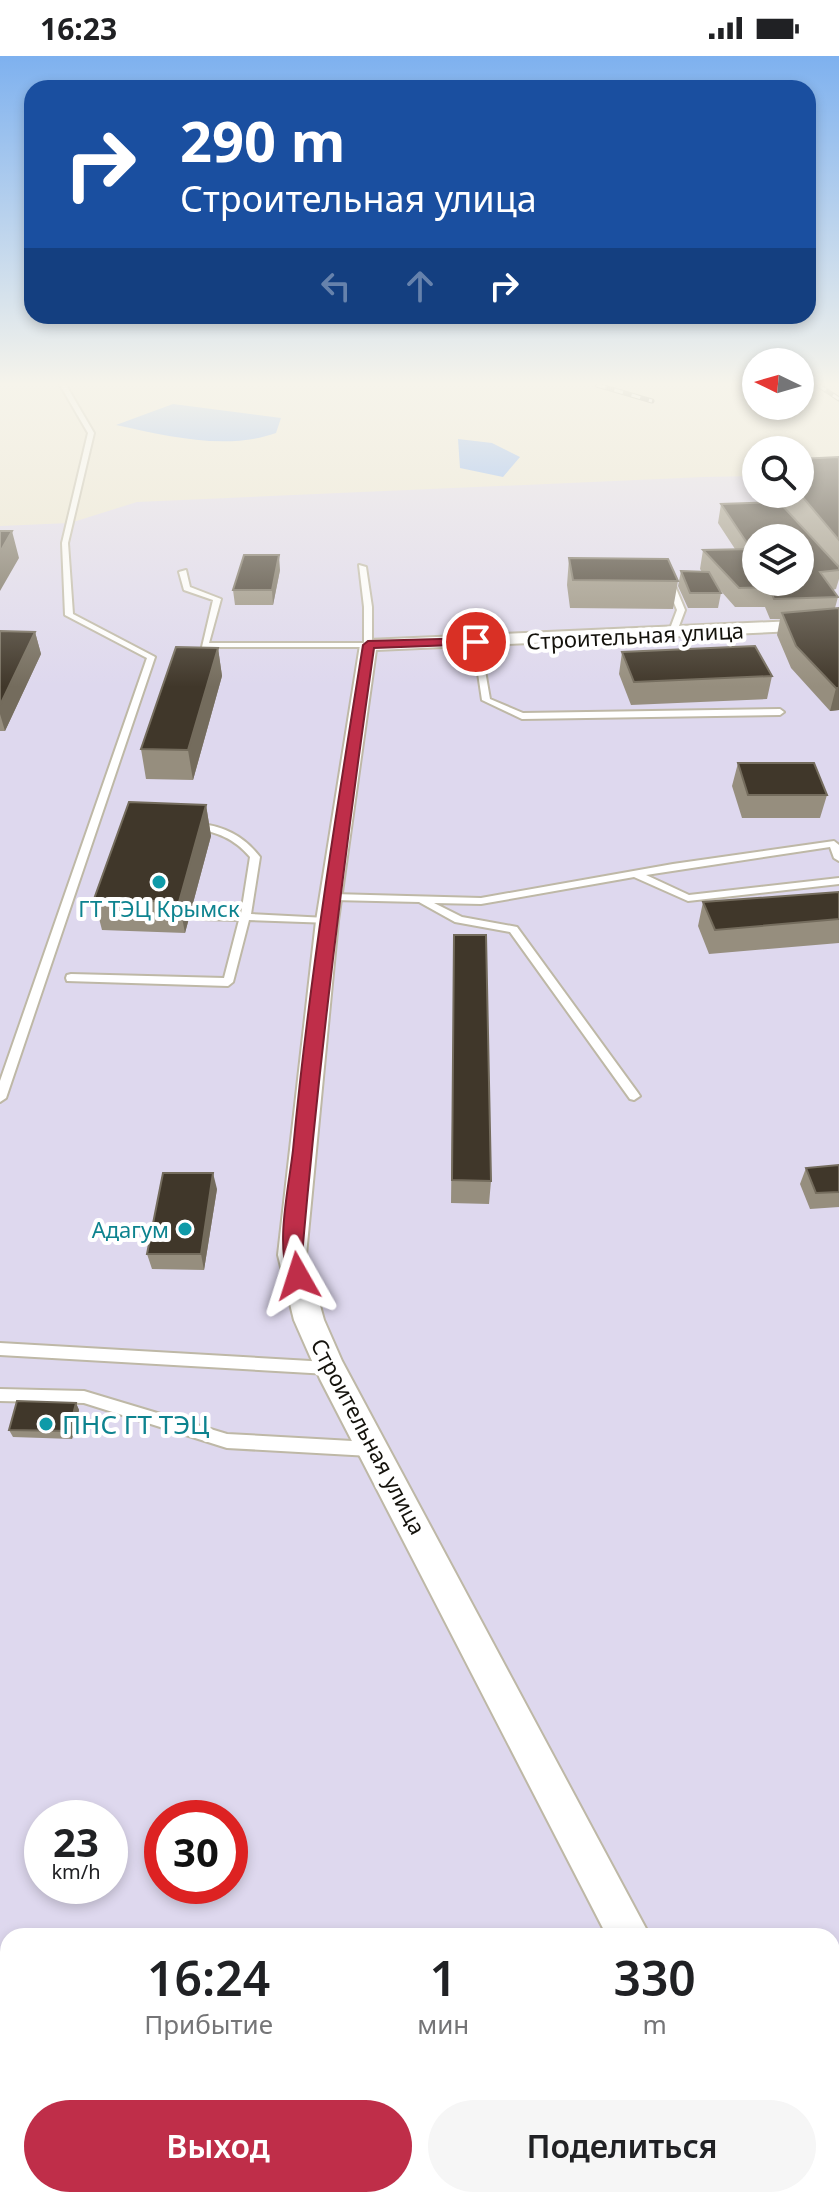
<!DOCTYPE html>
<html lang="ru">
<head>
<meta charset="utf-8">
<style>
	body { margin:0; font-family:"Noto Sans",sans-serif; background:#f6f6f6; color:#202124; height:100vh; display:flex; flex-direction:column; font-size:30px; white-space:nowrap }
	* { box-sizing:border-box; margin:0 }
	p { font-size:26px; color:#757577 }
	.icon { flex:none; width:44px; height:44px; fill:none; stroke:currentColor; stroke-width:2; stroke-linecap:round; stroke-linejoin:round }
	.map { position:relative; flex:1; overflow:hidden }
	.details { position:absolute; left:0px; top:1872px; width:840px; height:280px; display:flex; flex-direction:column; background:#fff; border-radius:24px 24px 0 0; box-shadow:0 4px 12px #0003 }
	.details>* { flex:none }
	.hud { position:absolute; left:24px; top:24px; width:792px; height:244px; border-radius:24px; box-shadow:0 4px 12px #0003; background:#1a4fa0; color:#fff; overflow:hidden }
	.needle { width:52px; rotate:275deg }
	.controls { position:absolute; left:742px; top:292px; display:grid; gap:16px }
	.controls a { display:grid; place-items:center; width:72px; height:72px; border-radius:50%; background:#fff; box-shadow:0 4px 12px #0003; font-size:40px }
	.speed { position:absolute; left:24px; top:1744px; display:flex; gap:16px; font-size:40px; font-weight:700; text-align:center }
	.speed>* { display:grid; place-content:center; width:104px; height:104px; border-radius:50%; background:#fff; box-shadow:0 4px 12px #0003; line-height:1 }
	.speed small { font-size:20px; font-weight:400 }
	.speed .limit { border:12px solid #d22; background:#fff; color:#111 }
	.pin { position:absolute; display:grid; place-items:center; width:68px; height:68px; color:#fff; margin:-34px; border:4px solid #fff; border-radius:50%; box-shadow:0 2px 8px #0007 }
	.me { position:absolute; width:88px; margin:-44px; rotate:354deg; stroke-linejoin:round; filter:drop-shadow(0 0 6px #0008) }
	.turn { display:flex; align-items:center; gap:28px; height:168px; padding:0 24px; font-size:36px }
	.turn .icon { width:104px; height:104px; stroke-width:2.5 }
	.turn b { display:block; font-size:56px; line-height:68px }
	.lanes { display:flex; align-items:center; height:76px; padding:0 24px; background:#0003; justify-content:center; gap:40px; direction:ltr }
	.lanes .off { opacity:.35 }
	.eta { display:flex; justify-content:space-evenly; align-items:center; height:136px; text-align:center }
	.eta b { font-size:48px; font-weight:600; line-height:56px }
	.primary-button { display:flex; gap:16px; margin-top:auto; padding:16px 24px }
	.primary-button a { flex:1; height:92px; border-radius:48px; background:#bf2e49; color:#fff; font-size:32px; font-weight:600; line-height:92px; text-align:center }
	.primary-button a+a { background:#f6f6f6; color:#202124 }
	.status { display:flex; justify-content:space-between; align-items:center; height:56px; padding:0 40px; background:#fff; direction:ltr }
	.status svg { height:22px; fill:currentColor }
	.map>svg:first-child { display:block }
</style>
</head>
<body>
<div class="status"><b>16:23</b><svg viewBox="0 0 49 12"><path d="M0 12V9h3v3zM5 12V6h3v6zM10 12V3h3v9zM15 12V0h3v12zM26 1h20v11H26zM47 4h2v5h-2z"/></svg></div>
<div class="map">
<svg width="839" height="2152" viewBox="0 0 839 2152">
	<rect width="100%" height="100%" fill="#ece6d3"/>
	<path fill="#ded8ee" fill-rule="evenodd" d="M 839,417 L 839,2152 L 0,2152 L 0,470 L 70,467 L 137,446 L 704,421 L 756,420 L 756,438 L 800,438 ZM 756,482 L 800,482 L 800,526 L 756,526 ZM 42,1762 L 110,1762 L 110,1830 L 42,1830 ZM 162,1762 L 230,1762 L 230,1830 L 162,1830 ZM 8,1880 L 832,1880 L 832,2144 L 8,2144 Z"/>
	<path fill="#7fadf9" d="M 173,348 L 281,362 L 276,377 C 225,395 168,380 116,369 Z
		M 458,383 L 492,387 L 520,401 L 503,421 L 460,412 Z"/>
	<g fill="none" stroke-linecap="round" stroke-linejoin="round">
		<defs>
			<path id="service" d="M 60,329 L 66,329 L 94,377 L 68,487 L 73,558 L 155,601 L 6,1042 L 0,1046 L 0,1025 L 147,602 L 65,559 L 62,487 L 88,377 Z
				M 758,438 L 764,438 L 800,481 L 800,483 L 794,482 Z
				M 359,509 L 366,511 L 372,551 L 372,589 L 368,591 L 202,591 L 213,544 L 184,534 L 179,516 L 186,514 L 190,531 L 221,543 L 209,587 L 364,587 L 364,551 Z
				M 666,523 L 673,525 L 685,554 L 676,578 L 672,580 L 668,578 L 677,554 L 665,525 Z
				M 473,584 L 480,586 L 490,643 L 523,657 L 780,653 L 784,656 L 780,659 L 522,663 L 482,644 Z
				M 196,767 C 223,770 243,779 260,801 L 251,858 L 327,862 L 332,865 L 331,867 L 249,864 L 233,926 L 228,930 L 67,925 L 66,922 L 67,919 L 71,918 L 224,922 L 239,864 L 200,863 L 195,860 L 200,857 L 241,858 L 250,801 C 234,782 217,776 193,772 L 193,768 Z
				M 834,785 L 839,789 L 839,805 L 834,802 L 830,791 L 646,819 L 689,839 L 839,822 L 839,828 L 688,845 L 634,821 L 481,848 L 434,847 L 462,861 L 517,871 L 638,1037 L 640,1040 L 634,1044 L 630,1043 L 510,876 L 455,866 L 419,846 L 333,844 L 328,841 L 333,838 L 481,842 L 673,808 Z
				M 0,1287 L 328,1306 L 333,1308 L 335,1312 L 333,1316 L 328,1318 L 0,1299 Z
				M 0,1333 L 84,1335 L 227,1378 L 370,1386 L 375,1388 L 377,1393 L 375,1398 L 370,1400 L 227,1392 L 84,1347 L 0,1345 Z"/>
			<path id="minor" d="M 839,563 L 839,573 L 376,594 L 338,865 L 306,1199 L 324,1264 L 342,1305 L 650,1880 L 607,1880 L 320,1323 L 294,1264 L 278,1199 L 316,865 L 360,589 L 368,584 Z
				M 735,2144 L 781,2144 L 784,2152 L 738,2152 Z"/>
		</defs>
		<use href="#service" stroke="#beb8a6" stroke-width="4"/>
		<use href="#minor" stroke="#beb8a6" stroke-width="4"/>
		<use href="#service" fill="#fff" fill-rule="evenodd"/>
		<use href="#minor" fill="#fff" fill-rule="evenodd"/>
		<defs>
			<path id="rail" d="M 597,329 L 652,345
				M 818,329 L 839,343"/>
		</defs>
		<use href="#rail" stroke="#6f6b5f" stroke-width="5"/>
		<use href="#rail" stroke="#fff" stroke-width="3" stroke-dasharray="9" stroke-linecap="butt"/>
	</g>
	<path fill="#968e7e" d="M 839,401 L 839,523 L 836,533 L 833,534 L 838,541 L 835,552 L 839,654 L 830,655 L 791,612 L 777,579 L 780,563 L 770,563 L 765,551 L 735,551 L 720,534 L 721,537 L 718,552 L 688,552 L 678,530 L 681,515 L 702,516 L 700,513 L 703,494 L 735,493 L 718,467 L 721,448 L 779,446 L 773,438 L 800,438 Z
		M 569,502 L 678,525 L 673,553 L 570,552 L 567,529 Z
		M 280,514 L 273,549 L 235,549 L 233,534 Z
		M 0,575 L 35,576 L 41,598 L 5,675 L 0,675 Z
		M 218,592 L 222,620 L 193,724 L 146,723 L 141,693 Z
		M 622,596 L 772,620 L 767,643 L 631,649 L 619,618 Z
		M 738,707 L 827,739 L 820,762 L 742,762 L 732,730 Z
		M 206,749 L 211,780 L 185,877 L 102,874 L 94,843 Z
		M 839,836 L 839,887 L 709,898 L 698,870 L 703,846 Z
		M 454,903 L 491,1125 L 489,1148 L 451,1147 Z
		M 839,1109 L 839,1151 L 810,1153 L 800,1128 L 806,1112 Z
		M 217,1133 L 204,1214 L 152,1213 L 147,1198 Z
		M 76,1347 L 79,1354 L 72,1383 L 13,1381 L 9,1374 Z"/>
	<path fill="#746c5d" d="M 12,475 L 19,502 L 0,535 L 0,496 Z
		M 279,499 L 280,514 L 273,549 L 272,534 Z
		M 35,576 L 41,598 L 5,675 L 0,658 L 0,649 Z
		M 218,592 L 222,620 L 193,724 L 188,694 Z
		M 836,632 L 839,632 L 839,654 L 830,655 Z
		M 206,749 L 211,780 L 185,877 L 179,846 Z
		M 213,1117 L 217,1133 L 204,1214 L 201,1198 Z
		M 76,1347 L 79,1354 L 72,1383 L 69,1375 Z"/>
	<path fill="#40372a" stroke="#746c5d" stroke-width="2" fill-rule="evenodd" d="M 839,401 L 839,484 L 800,438 L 800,403 Z
		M 779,446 L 839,511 L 839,514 L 820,516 L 838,541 L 774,543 L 769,531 L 739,532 L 703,494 L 751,493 L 721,448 ZM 756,482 L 800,482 L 800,526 L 756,526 Z
		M 0,475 L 12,475 L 0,496 Z
		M 244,499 L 279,499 L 272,534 L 233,534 Z
		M 569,502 L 668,503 L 678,525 L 573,524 Z
		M 681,515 L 709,516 L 721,537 L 690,537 Z
		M 839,552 L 839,632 L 836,632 L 796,590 L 782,557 Z
		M 0,575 L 35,576 L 0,649 Z
		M 755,590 L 772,620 L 634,626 L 622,596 Z
		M 176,591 L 218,592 L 188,694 L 141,693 Z
		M 738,707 L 814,707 L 827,739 L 748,739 Z
		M 129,746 L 206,749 L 179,846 L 94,843 Z
		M 839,836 L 839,863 L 715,874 L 703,846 Z
		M 454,879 L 486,879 L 491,1125 L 452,1124 Z
		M 839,1109 L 839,1136 L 816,1137 L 806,1112 Z
		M 163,1117 L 213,1117 L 201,1198 L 147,1198 Z
		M 17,1345 L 76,1347 L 69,1375 L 9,1374 Z"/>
	<linearGradient id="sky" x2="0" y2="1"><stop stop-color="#7eb1ef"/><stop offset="0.52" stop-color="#f6f4eb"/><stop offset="1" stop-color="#f6f4eb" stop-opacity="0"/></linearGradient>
	<rect width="839" height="631" fill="url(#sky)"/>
	<path fill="#bf2e49" stroke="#7c1e2f" stroke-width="2" d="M 476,582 L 480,583 L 480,588 L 374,592 C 345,794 320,995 302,1199 L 308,1220 L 298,1229 L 291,1226 C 274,1193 289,1131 293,1094 C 309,925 336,757 363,589 L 368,585 Z"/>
	<g fill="#0f9aa8" stroke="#fff" stroke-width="3">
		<circle cx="159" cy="826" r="8"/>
		<circle cx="185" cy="1173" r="8"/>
		<circle cx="46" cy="1368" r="8"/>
	</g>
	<g text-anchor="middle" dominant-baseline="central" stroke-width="8" stroke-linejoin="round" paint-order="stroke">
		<g font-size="22" fill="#14120c" stroke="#fff">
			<text transform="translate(635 579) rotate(-3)">Строительная улица</text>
			<text transform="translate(369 1380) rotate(62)">Строительная улица</text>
		</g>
		<g font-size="22" fill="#0d838f" stroke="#fff">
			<text x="159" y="852">ГТ ТЭЦ Крымск</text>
			<text x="169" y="1173" text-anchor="end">Адагум</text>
		</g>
		<g font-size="26" fill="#0d838f" stroke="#fff" text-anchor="start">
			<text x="62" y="1368">ПНС ГТ ТЭЦ</text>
		</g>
	</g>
</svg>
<div class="controls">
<a><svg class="needle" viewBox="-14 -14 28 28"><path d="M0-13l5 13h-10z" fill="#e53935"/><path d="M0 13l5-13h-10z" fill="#757577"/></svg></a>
<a><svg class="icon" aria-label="search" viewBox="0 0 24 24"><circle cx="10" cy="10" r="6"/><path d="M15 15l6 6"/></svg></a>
<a><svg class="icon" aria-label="layers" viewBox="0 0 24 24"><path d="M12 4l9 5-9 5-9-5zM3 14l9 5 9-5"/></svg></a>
</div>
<div class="speed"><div>23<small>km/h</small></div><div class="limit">30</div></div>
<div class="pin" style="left:476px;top:586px;background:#d93025"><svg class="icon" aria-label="arrive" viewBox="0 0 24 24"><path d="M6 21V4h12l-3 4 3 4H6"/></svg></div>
<svg class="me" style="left:298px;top:1220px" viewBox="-20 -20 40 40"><path d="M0-17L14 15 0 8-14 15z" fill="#bf2e49" stroke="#fff" stroke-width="4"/></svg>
<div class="hud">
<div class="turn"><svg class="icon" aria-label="right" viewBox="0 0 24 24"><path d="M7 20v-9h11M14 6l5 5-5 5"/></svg><div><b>290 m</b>Строительная улица</div></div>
<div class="lanes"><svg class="icon off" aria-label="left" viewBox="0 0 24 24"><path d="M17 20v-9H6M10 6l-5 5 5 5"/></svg><svg class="icon off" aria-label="ahead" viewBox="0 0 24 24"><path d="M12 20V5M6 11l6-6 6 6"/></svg><svg class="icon" aria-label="right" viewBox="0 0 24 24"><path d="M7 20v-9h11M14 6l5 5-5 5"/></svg></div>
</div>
<section class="details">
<div class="eta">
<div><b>16:24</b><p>Прибытие</p></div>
<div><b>1</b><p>мин</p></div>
<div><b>330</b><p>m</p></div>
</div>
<div class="primary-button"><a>Выход</a><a>Поделиться</a></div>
</section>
</div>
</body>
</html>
